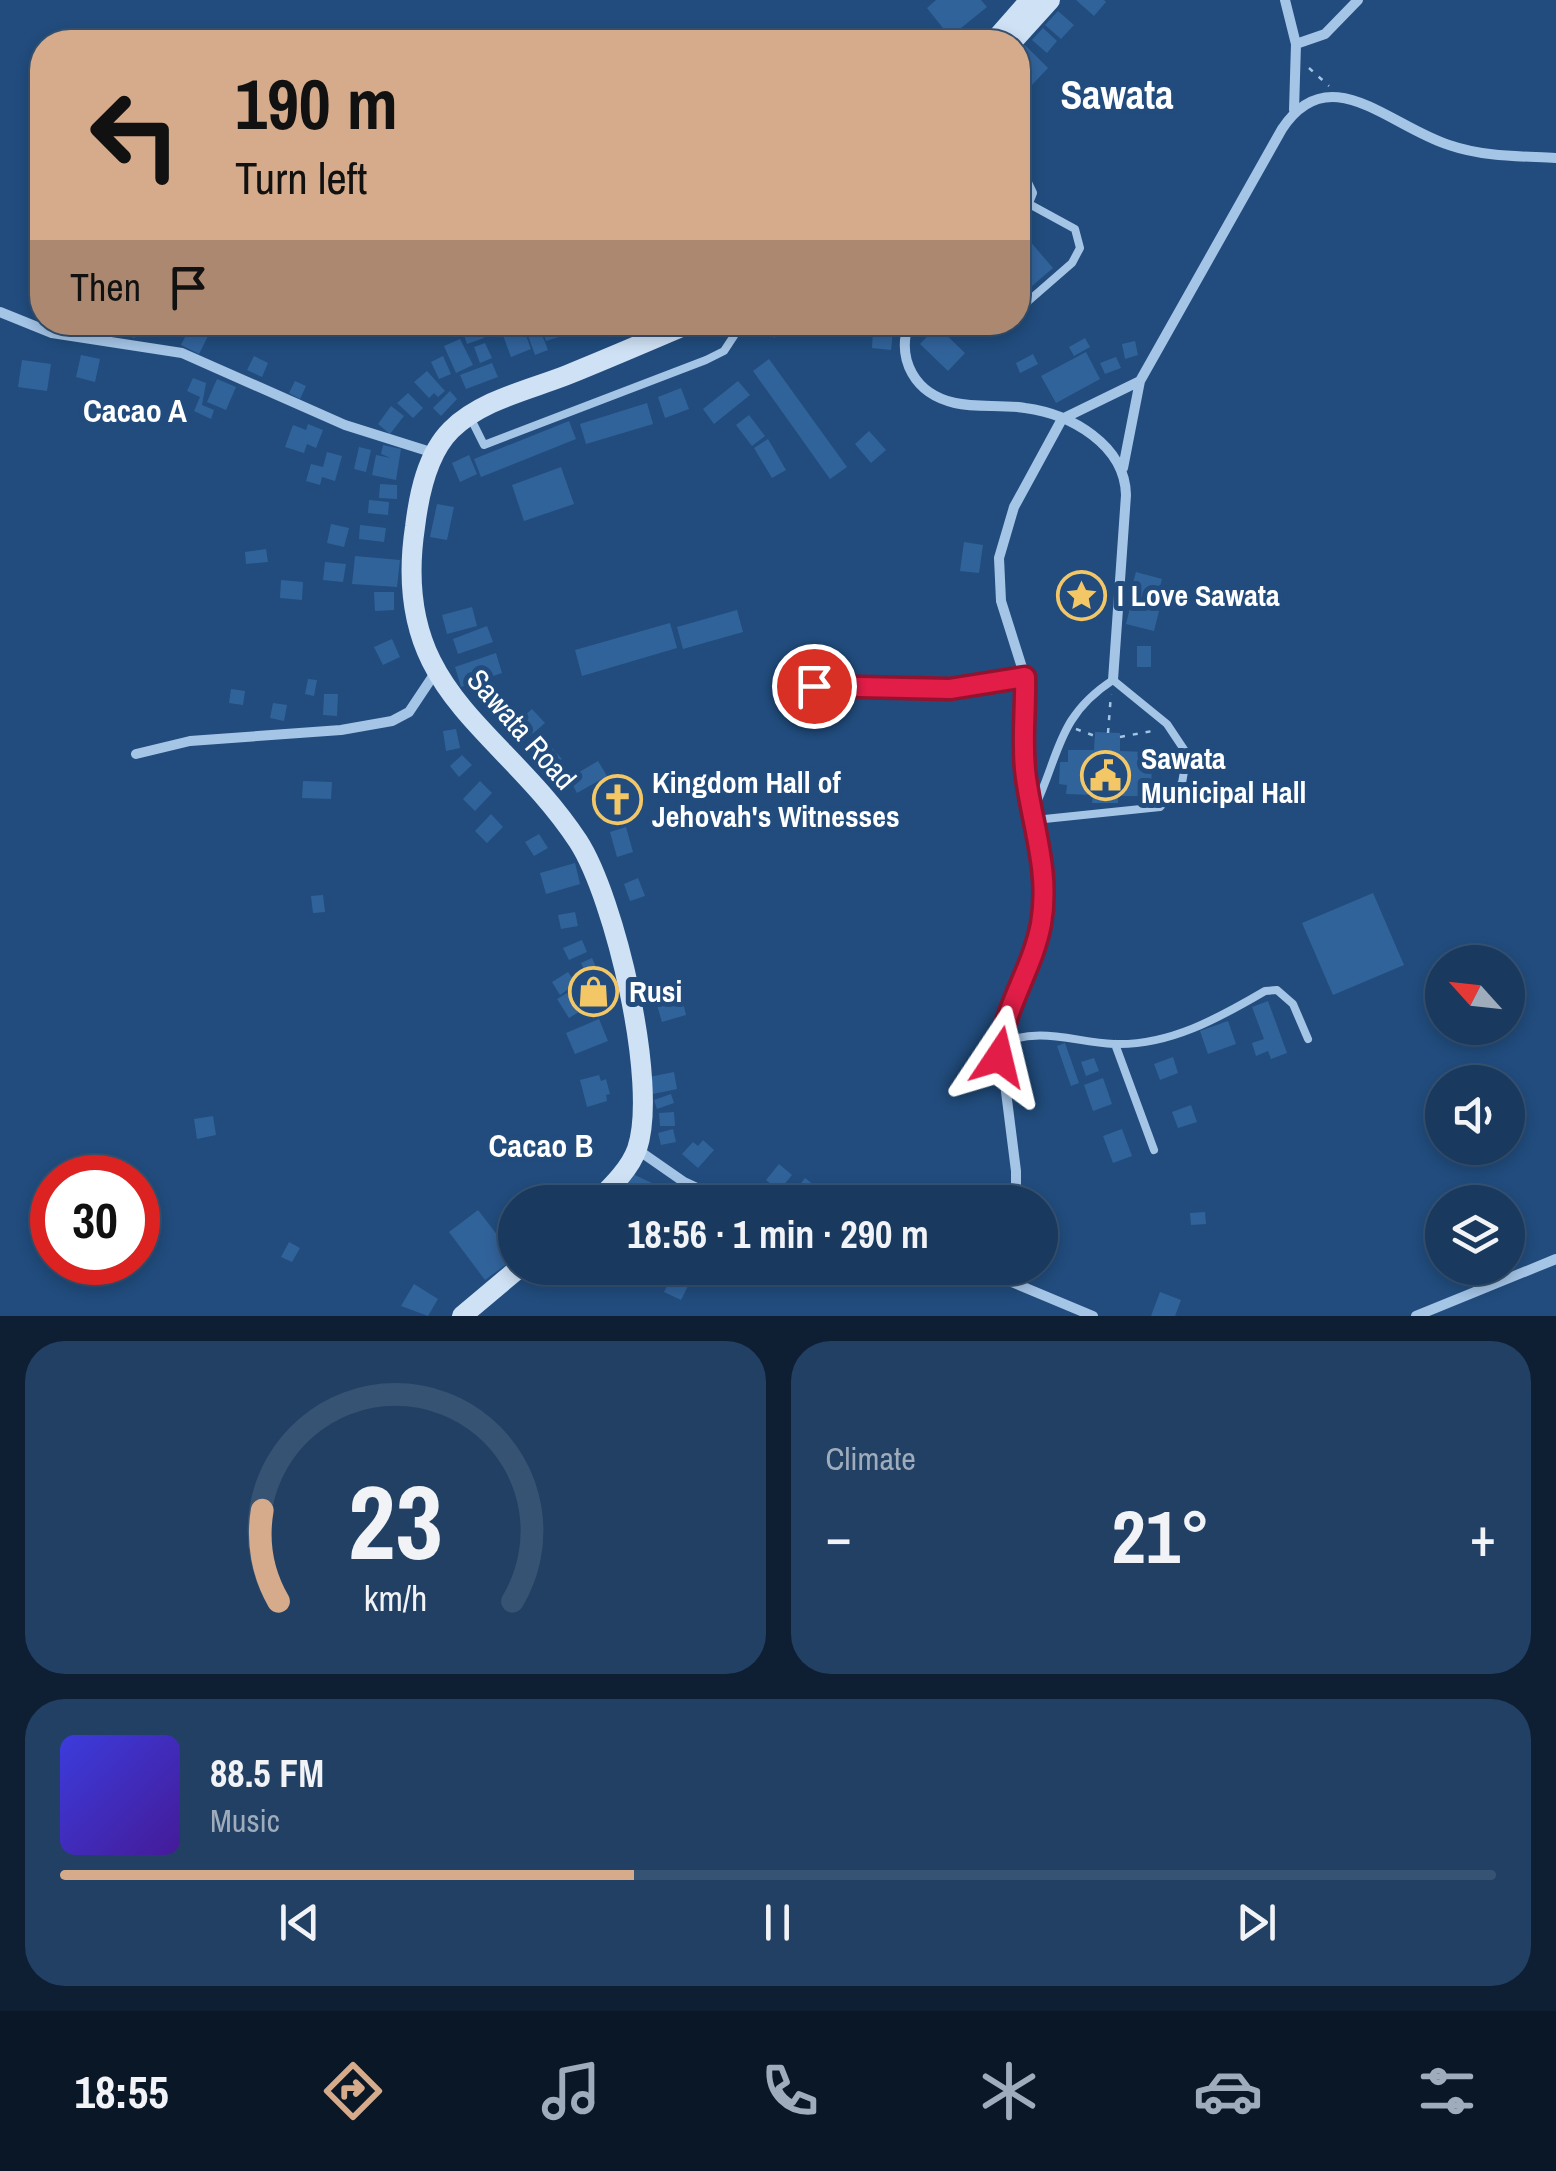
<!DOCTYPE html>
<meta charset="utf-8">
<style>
body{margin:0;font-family:"Archivo Narrow",sans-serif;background:#224064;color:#f1f3f6;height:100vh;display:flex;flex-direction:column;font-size:38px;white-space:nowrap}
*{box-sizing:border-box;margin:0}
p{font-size:32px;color:#9facbc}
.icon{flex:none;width:55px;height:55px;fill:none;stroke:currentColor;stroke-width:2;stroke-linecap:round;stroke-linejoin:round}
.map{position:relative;height:1316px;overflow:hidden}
.sheet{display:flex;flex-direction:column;gap:25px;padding:25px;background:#0e1f34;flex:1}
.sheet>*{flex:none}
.banner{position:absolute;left:30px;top:30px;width:1000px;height:305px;border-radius:40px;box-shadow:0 5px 15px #0003,0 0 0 2px #375373;background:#d6ab8b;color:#111;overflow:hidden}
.needle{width:65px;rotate:297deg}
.buttons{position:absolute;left:1425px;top:945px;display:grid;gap:20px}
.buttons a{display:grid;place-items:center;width:100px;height:100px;border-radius:50%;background:#19395e;box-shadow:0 5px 15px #0003,0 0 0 2px #375373;font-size:50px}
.speed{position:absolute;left:30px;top:1155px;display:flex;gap:20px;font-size:50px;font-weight:700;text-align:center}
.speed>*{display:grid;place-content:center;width:130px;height:130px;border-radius:50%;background:#19395e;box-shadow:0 5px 15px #0003,0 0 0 2px #375373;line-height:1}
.speed .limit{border:15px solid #d22;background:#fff;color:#111}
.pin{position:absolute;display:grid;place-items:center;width:85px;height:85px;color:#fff;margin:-42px;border:5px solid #fff;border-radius:50%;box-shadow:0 2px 10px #0007}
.me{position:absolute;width:110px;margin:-55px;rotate:10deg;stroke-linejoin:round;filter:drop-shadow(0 0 8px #0008)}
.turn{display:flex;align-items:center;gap:35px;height:210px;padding:0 40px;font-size:45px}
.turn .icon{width:130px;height:130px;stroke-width:2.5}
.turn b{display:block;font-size:70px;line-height:85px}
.then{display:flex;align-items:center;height:95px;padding:0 40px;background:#0003;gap:20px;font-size:38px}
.big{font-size:75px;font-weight:700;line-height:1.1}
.sheet .tile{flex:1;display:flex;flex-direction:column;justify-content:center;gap:15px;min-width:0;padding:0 35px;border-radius:40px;background:#224064}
.sheet .dial{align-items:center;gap:0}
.dial svg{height:260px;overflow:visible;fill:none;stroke:#375373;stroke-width:7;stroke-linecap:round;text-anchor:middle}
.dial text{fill:#f1f3f6;stroke:none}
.song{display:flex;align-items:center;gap:30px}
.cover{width:120px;height:120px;border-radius:15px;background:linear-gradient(135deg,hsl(240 70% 55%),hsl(260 70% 35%))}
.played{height:10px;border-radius:5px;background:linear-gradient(90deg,#d6ab8b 40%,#375373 40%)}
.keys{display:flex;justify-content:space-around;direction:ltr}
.heat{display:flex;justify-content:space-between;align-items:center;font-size:55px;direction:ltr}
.sheet .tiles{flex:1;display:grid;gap:25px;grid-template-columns:1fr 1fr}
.tile:last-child{grid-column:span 2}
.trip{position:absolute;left:498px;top:1185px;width:560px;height:100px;border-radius:50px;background:#19395e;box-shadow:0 5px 15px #0003,0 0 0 2px #375373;font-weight:700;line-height:100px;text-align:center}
.tabs{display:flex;height:160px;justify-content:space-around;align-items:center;background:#0a1726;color:#9facbc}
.tabs .icon{width:70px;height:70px}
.tabs .current{color:#d6ab8b}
.tabs b{font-size:45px;color:#f1f3f6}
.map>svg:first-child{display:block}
.building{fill:#31639b}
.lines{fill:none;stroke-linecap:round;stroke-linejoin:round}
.path{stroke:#a5c5e7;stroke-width:2.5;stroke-dasharray:5 8;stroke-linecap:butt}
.service{stroke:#a5c5e7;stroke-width:8}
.minor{stroke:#a5c5e7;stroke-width:10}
.secondary{stroke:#cfe1f5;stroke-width:20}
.route-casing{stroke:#92132f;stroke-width:25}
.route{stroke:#e11d48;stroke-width:18}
.labels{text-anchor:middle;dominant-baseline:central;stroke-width:10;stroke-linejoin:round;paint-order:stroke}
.poi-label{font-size:30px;font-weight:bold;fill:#fff;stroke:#214c7d;text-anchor:start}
.street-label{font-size:30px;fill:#fff;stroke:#214c7d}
.neighbourhood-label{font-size:32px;font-weight:bold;fill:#fff;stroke:#214c7d}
.district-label{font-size:40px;font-weight:bold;fill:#fff;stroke:#214c7d}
</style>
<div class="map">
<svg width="1556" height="1316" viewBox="0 0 1556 1316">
<rect width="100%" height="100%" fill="#214c7d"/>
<path class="building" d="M936 0H981L987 7 950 37 927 8Z
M1076 0H1104L1106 2 1094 16Z
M1058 11 1074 25 1061 39 1045 25Z
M1043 28 1057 41 1047 53 1032 40Z
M1025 45 1048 68 1031 86 1018 72V53Z
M1018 90 1028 99 1018 111Z
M1028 239 1053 268 1018 298V248Z
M121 322 139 323 135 338 118 334Z
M521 322 531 349 511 357 501 330Z
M523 322H537L548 350 535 355Z
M539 322H561L565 335 546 341Z
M764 322H785L789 329 774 338Z
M479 326 484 338 467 344 463 332Z
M937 326 965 353 948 371 920 344Z
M190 327 208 336 199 354 181 345Z
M873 329 893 331 891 350 872 348Z
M1085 338 1090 347 1074 356 1069 347Z
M460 339 473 365 456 373 444 346Z
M1135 341 1138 355 1125 359 1122 344Z
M485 343 492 358 480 363 474 347Z
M1086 352 1100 379 1056 403 1041 376Z
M1033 354 1038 364 1020 373 1016 363Z
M81 355 100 359 95 382 76 377Z
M254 356 268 363 262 377 247 370Z
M443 356 451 374 439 379 431 362Z
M1116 357 1121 368 1105 374 1100 363Z
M769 359 847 467 830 479 753 371Z
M22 360 51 364 47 391 18 387Z
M492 363 498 377 466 389 460 375Z
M427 371 445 391 438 397 434 393 429 398 414 382Z
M193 378 206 383 202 405 214 410 211 419 194 411 200 397 187 391Z
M217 379 236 387 226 410 207 402Z
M295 381 306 386 300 399 289 393Z
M738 381 750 395 714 424 703 409Z
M681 388 689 409 665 418 658 397Z
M450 391 457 399 441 416 433 408Z
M408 393 423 408 413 418 397 403Z
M647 403 653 424 586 444 580 424Z
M391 406 404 416 390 434 378 424Z
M749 415 765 436 752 446 736 425Z
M569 421 576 439 481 477 474 459Z
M308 424 323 430 316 448 307 444 304 453 285 447 293 425 306 430Z
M869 431 886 450 871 463 855 444Z
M768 439 786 470 772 478 754 448Z
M383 445 401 449 396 480 372 475 376 455 391 458 381 454Z
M359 447 371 450 366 472 354 469Z
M327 452 342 456 335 481 322 477 320 485 306 481 311 464 323 467Z
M469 455 477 474 460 482 452 463Z
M561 467 574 504 524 521 512 485Z
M380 484 397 485V499L379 498Z
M369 500 389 502 388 515 368 513Z
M437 504 454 507 447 540 430 537Z
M331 524 349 528 344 547 327 543Z
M360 525 386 528 384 542 359 539Z
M964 542 983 545 979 573 960 571Z
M266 549 268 562 246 564 245 552Z
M355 556 400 560 397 587 352 584Z
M325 562 346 564 343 582 323 580Z
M1136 572 1162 579 1156 601 1147 598 1145 606 1128 601Z
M281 580 303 582 302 600 280 598Z
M374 592H394V610L375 611Z
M1131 604 1159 611 1154 631 1126 624Z
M472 607 477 626 447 634 442 615Z
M737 610 743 632 683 649 677 627Z
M670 623 677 648 582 676 575 650Z
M487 626 493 642 458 654 453 639Z
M392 639 400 657 383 665 374 647Z
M1137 646H1151V667H1137Z
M496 653 502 673 461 687 455 667Z
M308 679 317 680 314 696 305 694Z
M231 689 245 691 243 705 229 703Z
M324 694H338L337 716 323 715Z
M273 703 287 705 284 721 270 718Z
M532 709 545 723 522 743 510 729Z
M456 729 460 748 446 751 443 731Z
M1095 732 1120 733V751L1146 752 1145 764 1152 765 1151 787H1144V796H1118V803H1092L1093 795 1066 794 1067 785 1059 784 1060 762H1068V750H1094Z
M552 748 562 759 545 775 535 764Z
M462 755 472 765 459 777 450 766Z
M598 761 607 776 577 793 569 778Z
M303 781 332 782 331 799 302 798Z
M480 781 492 793 475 811 463 799Z
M628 781 637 799 606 816 596 799Z
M491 814 503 827 487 843 475 831Z
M626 827 633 852 617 857 610 832Z
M539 834 548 848 534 856 525 842Z
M575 863 580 884 546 894 540 873Z
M638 878 645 896 630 901 624 884Z
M1373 893 1404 965 1333 995 1302 923Z
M323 895 325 912 313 913 311 896Z
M575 912 578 926 561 929 558 915Z
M582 940 587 952 569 960 563 948Z
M592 958 597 969 586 974 581 963Z
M568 972 576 984 560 995 552 982Z
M593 977 605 996 569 1018 557 999Z
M682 998 686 1015 662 1022 657 1005Z
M1268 1001 1287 1053 1271 1059 1268 1051 1256 1056 1252 1043 1264 1039 1252 1007Z
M599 1019 608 1041 575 1054 566 1033Z
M1228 1021 1236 1044 1208 1054 1200 1031Z
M1065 1043 1079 1083 1071 1086 1057 1046Z
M1173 1057 1178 1073 1160 1080 1154 1064Z
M1094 1058 1099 1071 1086 1076 1081 1062Z
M674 1072 677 1089 653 1094 649 1077Z
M599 1075 601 1081 606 1079 610 1094 606 1095 607 1101 587 1107 580 1080Z
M1103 1078 1112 1104 1093 1111 1084 1085Z
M671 1094 674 1103 657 1109 654 1100Z
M1191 1105 1197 1122 1178 1128 1172 1112Z
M674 1112 675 1126H660L659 1113Z
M213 1116 216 1135 197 1139 194 1119Z
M673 1129 676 1142 661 1145 658 1133Z
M1122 1129 1132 1156 1113 1163 1103 1136Z
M703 1140 714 1150 698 1168 682 1154 693 1142 698 1146Z
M779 1164 792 1175 779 1191 766 1180Z
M633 1174 654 1184 645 1202 620 1199Z
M805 1178 823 1192 814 1202 790 1198Z
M478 1210 515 1258 485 1280 449 1232Z
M1205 1212 1206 1224 1191 1225 1190 1213Z
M289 1242 300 1248 292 1262 281 1257Z
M675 1270 692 1278 681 1300 664 1292Z
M414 1284 438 1299 428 1316 401 1306Z
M1160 1292 1181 1300 1175 1316H1151Z"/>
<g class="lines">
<path class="path" d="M1309 68 1329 86
M1076 729 1095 736
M1108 733 1111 694
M1120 737 1158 730"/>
<path class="service" d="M1018 310 1072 263 1080 248 1075 229 1031 205
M1001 322H1002
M471 419 484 445 706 360 724 351 743 322
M1033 811C1060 756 1056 717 1113 680L1167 724 1187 754 1182 783 1160 807 1035 820
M1000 1044C1040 1026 1073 1042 1114 1044 1169 1046 1219 1018 1265 991L1277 990 1293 1004 1308 1039
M1115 1044 1154 1150"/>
<path class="minor" d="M1285 0 1296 44 1294 110
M1296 44 1325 34 1358 0
M1018 164 1032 193 1018 228
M0 312 52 333 182 353 345 425 434 453
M909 322C896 360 915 394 955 403 977 408 1002 404 1025 408 1071 414 1125 445 1126 495L1113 680
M1123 468 1140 381 1282 129C1329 57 1389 126 1449 145 1484 157 1519 156 1556 158
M786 687 949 689 1025 677
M136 754 190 741 341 730 392 721 409 712 435 673
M638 1150 684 1182 727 1202
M1016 1202V1171L1000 1044 1008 1006 1041 924 1043 866 1025 774V677L1001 601 999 558 1014 507 1062 419 1140 381
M978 1268 1093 1316
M1416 1316 1556 1259"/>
<path class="secondary" d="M993 42 1030 0
M1012 42 1050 0
M596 1202C611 1187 630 1169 637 1149 659 1085 615 898 578 841 501 725 390 693 415 527 419 494 427 454 451 430 481 400 529 390 567 375 609 358 651 340 693 322
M462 1316 519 1268"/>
</g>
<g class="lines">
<defs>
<path id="route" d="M814 686 950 689 1025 677C1026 710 1021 745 1026 778 1033 828 1050 872 1041 924 1032 971 1003 1008 999 1057"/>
</defs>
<use href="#route" class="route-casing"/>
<use href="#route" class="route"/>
</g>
<defs>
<symbol id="sight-ring" viewBox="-11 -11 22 22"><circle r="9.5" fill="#214c7d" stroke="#f3c666" stroke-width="1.5"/><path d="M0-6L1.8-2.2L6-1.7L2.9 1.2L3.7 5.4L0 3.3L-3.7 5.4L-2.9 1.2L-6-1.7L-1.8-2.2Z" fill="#f3c666"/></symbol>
<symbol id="civic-ring" viewBox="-11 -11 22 22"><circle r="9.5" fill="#214c7d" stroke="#f3c666" stroke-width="1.5"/><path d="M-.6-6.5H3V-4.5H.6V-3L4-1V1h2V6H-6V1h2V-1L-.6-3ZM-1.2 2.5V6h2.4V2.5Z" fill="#f3c666"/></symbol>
<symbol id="church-ring" viewBox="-11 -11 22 22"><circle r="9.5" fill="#214c7d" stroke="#f3c666" stroke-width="1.5"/><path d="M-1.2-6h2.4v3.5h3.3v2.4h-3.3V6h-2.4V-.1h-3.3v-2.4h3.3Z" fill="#f3c666"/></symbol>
<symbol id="shop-ring" viewBox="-11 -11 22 22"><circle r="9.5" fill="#214c7d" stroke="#f3c666" stroke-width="1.5"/><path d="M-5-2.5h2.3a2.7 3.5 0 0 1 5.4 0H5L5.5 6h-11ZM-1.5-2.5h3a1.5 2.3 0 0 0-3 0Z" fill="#f3c666"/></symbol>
</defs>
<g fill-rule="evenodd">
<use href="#sight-ring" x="1054" y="568" width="55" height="55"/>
<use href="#civic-ring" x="1078" y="748" width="55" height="55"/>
<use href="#church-ring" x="590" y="772" width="55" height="55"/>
<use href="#shop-ring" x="566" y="964" width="55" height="55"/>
</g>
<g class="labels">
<g class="poi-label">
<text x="1117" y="595">I Love Sawata</text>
<text x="1141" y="758">Sawata<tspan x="1141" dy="34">Municipal Hall</tspan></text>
<text x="652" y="782">Kingdom Hall of<tspan x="652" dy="34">Jehovah's Witnesses</tspan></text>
<text x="629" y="991">Rusi</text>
</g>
<g class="street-label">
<text transform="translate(522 729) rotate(49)">Sawata Road</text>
</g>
<g class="neighbourhood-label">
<text x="135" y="410">Cacao A</text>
<text x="541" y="1145">Cacao B</text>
</g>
<g class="district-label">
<text x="1117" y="94">Sawata</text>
</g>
</g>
</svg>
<div class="buttons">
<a><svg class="needle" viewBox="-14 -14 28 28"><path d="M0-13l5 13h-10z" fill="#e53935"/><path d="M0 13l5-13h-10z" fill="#9facbc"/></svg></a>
<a><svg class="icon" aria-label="sound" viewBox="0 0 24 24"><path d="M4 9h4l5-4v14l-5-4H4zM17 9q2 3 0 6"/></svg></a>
<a><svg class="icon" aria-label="layers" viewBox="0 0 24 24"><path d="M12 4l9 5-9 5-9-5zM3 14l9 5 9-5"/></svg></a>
</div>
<div class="speed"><div class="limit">30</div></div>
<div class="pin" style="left:814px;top:686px;background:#d93025"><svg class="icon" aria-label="arrive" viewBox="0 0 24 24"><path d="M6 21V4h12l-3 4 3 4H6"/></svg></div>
<svg class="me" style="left:999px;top:1057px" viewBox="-20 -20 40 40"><path d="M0-17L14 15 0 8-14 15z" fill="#e11d48" stroke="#fff" stroke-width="4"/></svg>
<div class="trip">18:56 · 1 min · 290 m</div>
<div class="banner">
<div class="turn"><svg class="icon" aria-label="left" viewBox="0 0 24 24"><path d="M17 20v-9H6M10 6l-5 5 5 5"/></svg><div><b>190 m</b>Turn left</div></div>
<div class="then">Then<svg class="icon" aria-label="arrive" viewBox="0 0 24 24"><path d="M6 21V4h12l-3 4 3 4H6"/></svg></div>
</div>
</div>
<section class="sheet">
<div class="tiles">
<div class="tile dial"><svg viewBox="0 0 100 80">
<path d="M14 69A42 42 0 1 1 86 69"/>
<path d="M14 69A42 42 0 0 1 9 41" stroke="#d6ab8b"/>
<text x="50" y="56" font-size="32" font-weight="700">23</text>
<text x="50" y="72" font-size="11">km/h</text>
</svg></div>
<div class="tile"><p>Climate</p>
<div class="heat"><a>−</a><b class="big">21°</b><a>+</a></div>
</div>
<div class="tile">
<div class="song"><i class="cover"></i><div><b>88.5 FM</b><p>Music</p></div></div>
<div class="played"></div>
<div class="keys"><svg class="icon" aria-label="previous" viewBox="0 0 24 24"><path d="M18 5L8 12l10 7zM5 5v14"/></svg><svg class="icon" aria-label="pause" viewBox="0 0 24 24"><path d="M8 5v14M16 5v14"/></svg><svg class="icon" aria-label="next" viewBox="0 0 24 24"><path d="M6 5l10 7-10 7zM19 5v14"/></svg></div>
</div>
</div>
</section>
<nav class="tabs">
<b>18:55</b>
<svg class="icon current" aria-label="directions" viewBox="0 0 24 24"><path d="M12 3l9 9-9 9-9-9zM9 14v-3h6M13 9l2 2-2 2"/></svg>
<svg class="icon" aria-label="music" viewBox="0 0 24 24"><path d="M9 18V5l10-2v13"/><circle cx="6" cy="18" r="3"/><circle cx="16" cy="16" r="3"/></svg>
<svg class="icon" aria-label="phone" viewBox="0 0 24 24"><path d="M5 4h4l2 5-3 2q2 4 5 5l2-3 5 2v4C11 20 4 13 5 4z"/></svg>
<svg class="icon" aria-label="climate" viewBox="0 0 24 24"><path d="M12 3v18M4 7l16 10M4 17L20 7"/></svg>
<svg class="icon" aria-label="car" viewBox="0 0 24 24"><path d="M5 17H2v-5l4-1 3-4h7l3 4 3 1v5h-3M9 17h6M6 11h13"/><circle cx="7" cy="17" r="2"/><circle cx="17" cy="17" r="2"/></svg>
<svg class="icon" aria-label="filters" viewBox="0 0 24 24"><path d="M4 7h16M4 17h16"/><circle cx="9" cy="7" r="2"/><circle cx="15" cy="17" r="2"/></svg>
</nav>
